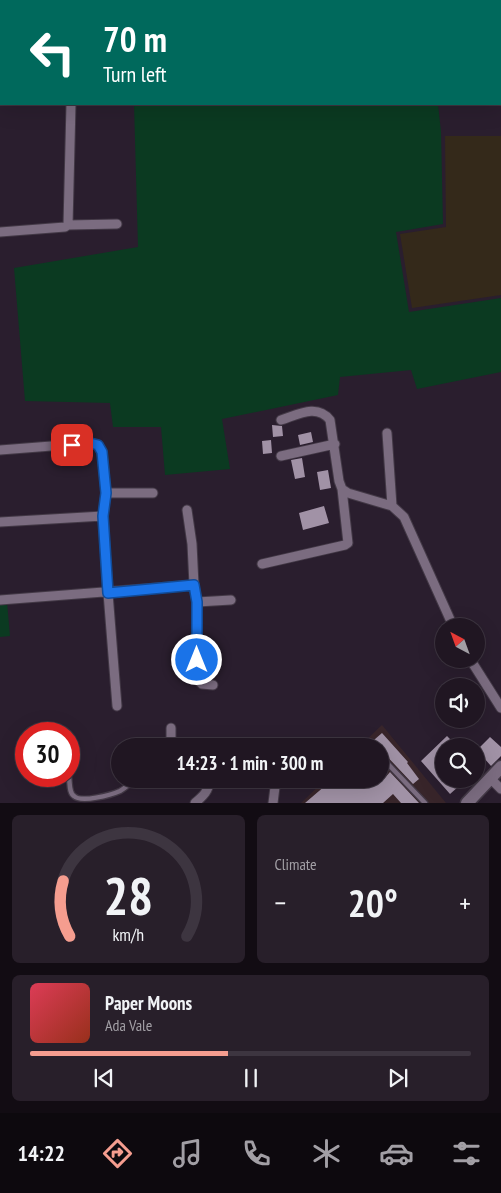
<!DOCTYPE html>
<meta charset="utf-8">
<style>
body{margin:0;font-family:"PT Sans Narrow",sans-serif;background:#281f2a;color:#f1f3f6;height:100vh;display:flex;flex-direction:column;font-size:19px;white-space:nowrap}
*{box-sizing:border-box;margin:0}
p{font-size:16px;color:#a29fa5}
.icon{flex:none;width:28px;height:28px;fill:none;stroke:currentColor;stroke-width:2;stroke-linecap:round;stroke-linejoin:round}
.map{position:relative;height:803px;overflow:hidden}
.panel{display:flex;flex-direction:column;gap:12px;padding:12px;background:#120c13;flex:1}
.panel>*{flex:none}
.top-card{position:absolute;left:0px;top:0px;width:501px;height:105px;box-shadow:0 5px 20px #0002,0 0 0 1px #3d3540;background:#00695c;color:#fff;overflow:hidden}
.needle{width:32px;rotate:319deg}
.controls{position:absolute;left:435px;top:618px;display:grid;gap:10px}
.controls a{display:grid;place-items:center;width:50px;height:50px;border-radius:50%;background:#201622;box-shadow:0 5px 20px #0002,0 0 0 1px #3d3540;font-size:25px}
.speed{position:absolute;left:15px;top:722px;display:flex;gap:10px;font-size:25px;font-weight:700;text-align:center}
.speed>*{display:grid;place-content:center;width:65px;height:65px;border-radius:50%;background:#201622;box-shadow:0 5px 20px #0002,0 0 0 1px #3d3540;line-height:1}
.speed .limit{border:8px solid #d22;background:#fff;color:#111}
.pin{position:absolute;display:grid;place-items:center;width:42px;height:42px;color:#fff;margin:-21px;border-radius:10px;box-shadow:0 2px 8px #0006}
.me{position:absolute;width:55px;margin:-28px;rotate:0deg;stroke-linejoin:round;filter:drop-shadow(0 0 4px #0008)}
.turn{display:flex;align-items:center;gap:18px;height:105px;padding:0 20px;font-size:22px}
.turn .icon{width:65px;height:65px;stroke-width:2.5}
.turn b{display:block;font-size:35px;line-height:42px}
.big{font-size:38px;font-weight:600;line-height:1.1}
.panel .widget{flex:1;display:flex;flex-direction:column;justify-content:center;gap:8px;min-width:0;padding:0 18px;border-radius:8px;background:#281f2a}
.panel .dial{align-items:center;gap:0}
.dial svg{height:130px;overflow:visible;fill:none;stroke:#3d3540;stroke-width:7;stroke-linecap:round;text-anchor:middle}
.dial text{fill:#f1f3f6;stroke:none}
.song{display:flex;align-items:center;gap:15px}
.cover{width:60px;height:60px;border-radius:8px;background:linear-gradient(135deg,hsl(350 70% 55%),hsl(10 70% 35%))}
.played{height:5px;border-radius:2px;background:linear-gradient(90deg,#f59d8f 45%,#3d3540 45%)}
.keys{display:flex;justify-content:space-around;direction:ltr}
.heat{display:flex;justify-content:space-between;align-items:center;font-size:28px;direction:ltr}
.panel .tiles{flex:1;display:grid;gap:12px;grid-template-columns:1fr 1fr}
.widget:last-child{grid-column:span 2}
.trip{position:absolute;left:111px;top:738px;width:278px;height:50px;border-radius:25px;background:#201622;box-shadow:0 5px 20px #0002,0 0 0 1px #3d3540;font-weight:600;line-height:50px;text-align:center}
.menu{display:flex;height:80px;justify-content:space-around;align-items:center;background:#0d090e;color:#a29fa5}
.menu .icon{width:35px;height:35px}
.menu .active{color:#f59d8f}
.menu b{font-size:22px;color:#f1f3f6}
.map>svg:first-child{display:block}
.industrial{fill:#34291a}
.education{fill:#38252a}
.green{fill:#0b3a21}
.building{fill:#a192a6}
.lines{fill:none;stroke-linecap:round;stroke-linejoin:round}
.service-casing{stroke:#433946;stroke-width:7}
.minor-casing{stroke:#433946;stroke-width:11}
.tertiary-casing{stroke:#433946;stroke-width:14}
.secondary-casing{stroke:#433946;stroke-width:15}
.service{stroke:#7b6c80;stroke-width:4.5}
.minor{stroke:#7b6c80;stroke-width:9}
.tertiary{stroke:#7b6c80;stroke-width:11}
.secondary{stroke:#7b6c80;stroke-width:12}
.route-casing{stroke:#114b97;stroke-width:12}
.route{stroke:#1a73e8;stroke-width:9}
</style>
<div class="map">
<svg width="501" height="803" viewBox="0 0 501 803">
<rect width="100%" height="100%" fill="#2a1e2e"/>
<path class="industrial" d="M445 136H501V295L412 308 400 234 446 227Z"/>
<path class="education" d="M382 725 446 803H301L326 779H380V746H360Z"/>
<path class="green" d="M8 0H427V1H8Z
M134 104H438L441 132 443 224 396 232 409 312 501 298V372L417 389 411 370 340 377 338 395 222 419 230 469 165 475 161 427H113L110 403 25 401 14 268 138 247Z
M7 602 10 636 0 637V603Z"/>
<path class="building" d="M272 425 282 426 283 436 273 437Z
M311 432 313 442 300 445 298 435Z
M271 440 272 453 263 454 262 441Z
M302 458 305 477 295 479 291 460Z
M328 470 331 488 320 490 317 472Z
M324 506 329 523 303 530 299 513Z
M382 733 408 762 407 763 419 779 413 784 380 749V746H367Z
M447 736 457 746H444V779H467L450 794 421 761Z
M490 737 501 747V756L491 766 477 750Z
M390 772 419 803H401L393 794 383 803H305L333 779H384Z"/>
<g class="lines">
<defs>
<path id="service" d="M500 100H501
M388 764 425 803
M69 778C70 783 69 793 74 796 81 803 111 795 120 791 126 788 130 783 135 779"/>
<path id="minor" d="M68 225 117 224
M0 232 65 227 68 225 71 104
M281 420C297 415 317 403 330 420L339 481 342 489 348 493 392 506 404 517 453 626
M387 433 392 506
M0 450 90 443 98 445 102 452 106 493 103 516 108 593 117 706
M281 456 335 444
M106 493H153
M187 510 192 544 194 585
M0 522 103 516
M262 564 345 545 348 543 342 489
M0 600 194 585 197 602V679L202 684 213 685
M197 602 231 600
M470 659 501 708
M171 728V741L176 746
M490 778 501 789
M195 803C203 796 209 791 209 781L207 779
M273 803 276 779"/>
<path id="tertiary" d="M1 0V1
M0 84H1"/>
<path id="secondary" d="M467 803 501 767"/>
</defs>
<use href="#service" class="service-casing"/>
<use href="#minor" class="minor-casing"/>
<use href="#tertiary" class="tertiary-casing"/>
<use href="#secondary" class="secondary-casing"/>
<use href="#service" class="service"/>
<use href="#minor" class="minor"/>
<use href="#tertiary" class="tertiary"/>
<use href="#secondary" class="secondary"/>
</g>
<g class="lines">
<defs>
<path id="route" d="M72 445 90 443 98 445 102 452 106 493 103 516 108 593 194 585 197 602V660"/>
</defs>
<use href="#route" class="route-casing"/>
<use href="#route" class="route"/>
</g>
</svg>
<div class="controls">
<a><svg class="needle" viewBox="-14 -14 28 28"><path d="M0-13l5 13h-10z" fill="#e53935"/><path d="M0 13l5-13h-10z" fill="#a29fa5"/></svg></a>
<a><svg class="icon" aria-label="sound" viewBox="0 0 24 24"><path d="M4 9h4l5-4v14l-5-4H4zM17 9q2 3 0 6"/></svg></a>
<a><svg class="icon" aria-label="search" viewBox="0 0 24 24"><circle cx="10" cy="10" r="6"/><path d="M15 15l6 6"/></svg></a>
</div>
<div class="speed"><div class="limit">30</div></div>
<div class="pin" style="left:72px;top:445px;background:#d93025"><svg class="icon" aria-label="arrive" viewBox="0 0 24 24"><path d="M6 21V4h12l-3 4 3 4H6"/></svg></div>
<svg class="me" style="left:197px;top:660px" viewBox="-20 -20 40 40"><circle r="17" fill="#1a73e8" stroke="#fff" stroke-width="3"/><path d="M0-11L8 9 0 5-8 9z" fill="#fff"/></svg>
<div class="trip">14:23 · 1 min · 300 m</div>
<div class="top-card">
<div class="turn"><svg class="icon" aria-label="left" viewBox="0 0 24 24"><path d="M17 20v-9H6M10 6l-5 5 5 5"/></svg><div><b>70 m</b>Turn left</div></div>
</div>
</div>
<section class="panel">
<div class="tiles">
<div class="widget dial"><svg viewBox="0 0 100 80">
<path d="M14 69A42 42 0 1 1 86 69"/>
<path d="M14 69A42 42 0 0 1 10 35" stroke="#f59d8f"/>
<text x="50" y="56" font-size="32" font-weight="700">28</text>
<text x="50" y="72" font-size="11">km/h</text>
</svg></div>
<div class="widget"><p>Climate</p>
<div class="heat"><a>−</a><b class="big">20°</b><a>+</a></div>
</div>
<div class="widget">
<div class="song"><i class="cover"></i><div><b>Paper Moons</b><p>Ada Vale</p></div></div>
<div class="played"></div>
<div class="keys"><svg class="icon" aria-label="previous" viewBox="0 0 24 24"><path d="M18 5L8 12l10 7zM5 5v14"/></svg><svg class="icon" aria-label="pause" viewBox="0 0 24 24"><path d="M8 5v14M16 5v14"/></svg><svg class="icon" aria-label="next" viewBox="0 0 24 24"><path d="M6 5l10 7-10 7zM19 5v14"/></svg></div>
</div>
</div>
</section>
<nav class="menu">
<b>14:22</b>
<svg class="icon active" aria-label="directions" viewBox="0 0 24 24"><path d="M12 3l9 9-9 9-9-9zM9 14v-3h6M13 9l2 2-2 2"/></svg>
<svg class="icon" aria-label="music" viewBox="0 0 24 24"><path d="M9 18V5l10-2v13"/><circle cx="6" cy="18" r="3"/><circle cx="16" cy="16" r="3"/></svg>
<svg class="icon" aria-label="phone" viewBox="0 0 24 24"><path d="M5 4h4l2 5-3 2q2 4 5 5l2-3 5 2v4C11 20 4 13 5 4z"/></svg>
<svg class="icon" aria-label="climate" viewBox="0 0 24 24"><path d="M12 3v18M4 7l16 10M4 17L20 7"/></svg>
<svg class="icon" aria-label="car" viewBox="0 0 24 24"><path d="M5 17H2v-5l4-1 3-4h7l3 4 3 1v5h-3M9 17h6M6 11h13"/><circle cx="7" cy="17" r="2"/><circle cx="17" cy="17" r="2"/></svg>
<svg class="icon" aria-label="filters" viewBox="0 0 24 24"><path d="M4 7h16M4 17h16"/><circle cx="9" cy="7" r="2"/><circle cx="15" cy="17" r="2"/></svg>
</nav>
